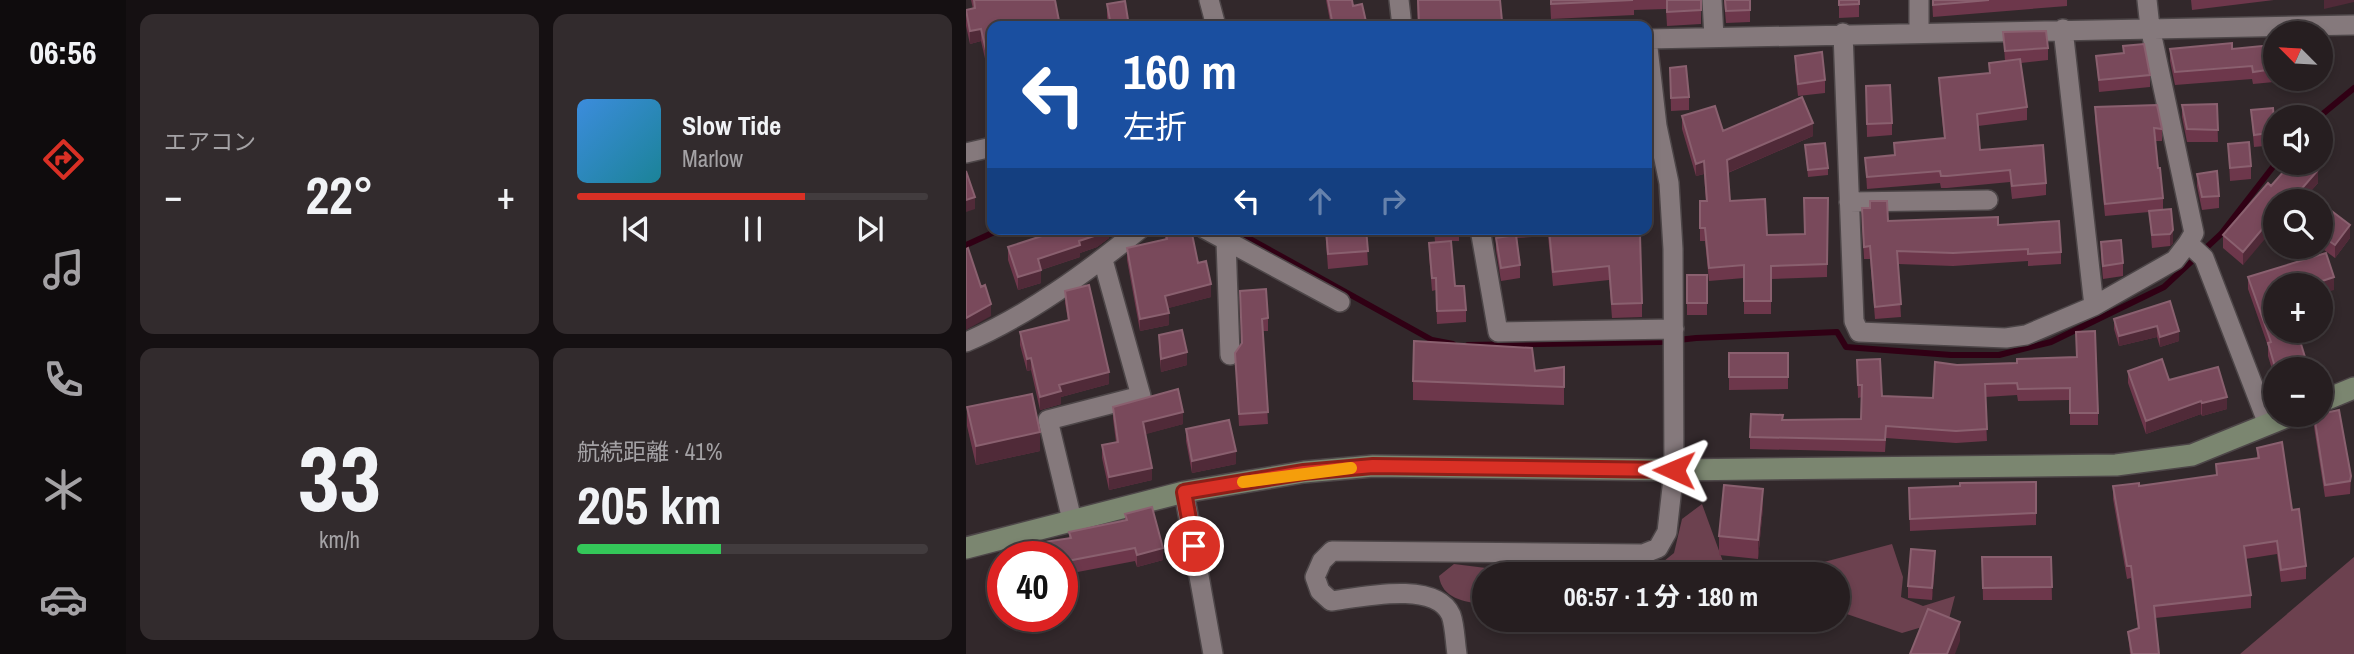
<!DOCTYPE html>
<html lang="ja">
<meta charset="utf-8">
<style>
body{margin:0;font-family:"Archivo Narrow","Noto Sans JP",sans-serif;background:#322b2d;color:#f1f3f6;height:100vh;display:flex;flex-direction:column;font-size:26px;white-space:nowrap}
*{box-sizing:border-box;margin:0}
p{font-size:23px;color:#a4a2a5}
.icon{flex:none;width:38px;height:38px;fill:none;stroke:currentColor;stroke-width:2;stroke-linecap:round;stroke-linejoin:round}
.map{position:relative;flex:1;overflow:hidden}
.drawer{display:flex;flex-direction:column;gap:14px;padding:14px;background:#151012;width:840px}
.drawer>*{flex:none}
.banner{position:absolute;left:21px;top:21px;width:665px;height:214px;border-radius:14px;box-shadow:0 4px 10px #0003,0 0 0 2px #423c3e;background:#1a4fa0;color:#fff;overflow:hidden}
.needle{width:46px;rotate:294deg}
.tools{position:absolute;left:1297px;top:21px;display:grid;gap:14px}
.tools a{display:grid;place-items:center;width:70px;height:70px;border-radius:50%;background:#261e20;box-shadow:0 4px 10px #0003,0 0 0 2px #423c3e;font-size:35px}
.speed{position:absolute;left:21px;top:541px;display:flex;gap:14px;font-size:35px;font-weight:700;text-align:center}
.speed>*{display:grid;place-content:center;width:91px;height:91px;border-radius:50%;background:#261e20;box-shadow:0 4px 10px #0003,0 0 0 2px #423c3e;line-height:1}
.speed .limit{border:10px solid #d22;background:#fff;color:#111}
.pin{position:absolute;display:grid;place-items:center;width:60px;height:60px;color:#fff;margin:-30px;border:4px solid #fff;border-radius:50%;box-shadow:0 2px 7px #0007}
.me{position:absolute;width:77px;margin:-38px;rotate:271deg;stroke-linejoin:round;filter:drop-shadow(0 0 5px #0008)}
.turn{display:flex;align-items:center;gap:24px;height:147px;padding:0 21px;font-size:32px}
.turn .icon{width:91px;height:91px;stroke-width:2.5}
.turn b{display:block;font-size:49px;line-height:60px}
.lanes{display:flex;align-items:center;height:66px;padding:0 21px;background:#0003;justify-content:center;gap:35px;direction:ltr}
.lanes .off{opacity:.35}
.big{font-size:52px;font-weight:700;line-height:1.1}
.drawer .card{flex:1;display:flex;flex-direction:column;justify-content:center;gap:10px;min-width:0;padding:0 24px;border-radius:14px;background:#322b2d}
.drawer .dial{align-items:center;gap:0}
.dial b{font-size:91px;line-height:1}
.song{display:flex;align-items:center;gap:21px}
.cover{width:84px;height:84px;border-radius:10px;background:linear-gradient(135deg,hsl(210 70% 55%),hsl(190 70% 35%))}
.played{height:7px;border-radius:4px;background:linear-gradient(90deg,#d93025 65%,#423c3e 65%)}
.keys{display:flex;justify-content:space-around;direction:ltr}
.heat{display:flex;justify-content:space-between;align-items:center;font-size:38px;direction:ltr}
.charge{height:10px;border-radius:5px;background:linear-gradient(90deg,#34c759 41%,#423c3e 0)}
.drawer .tiles{flex:1;display:grid;gap:14px;grid-template-columns:repeat(2,1fr)}
.trip{position:absolute;left:506px;top:562px;width:378px;height:70px;border-radius:35px;background:#261e20;box-shadow:0 4px 10px #0003,0 0 0 2px #423c3e;font-weight:700;line-height:70px;text-align:center}
main{display:flex;flex:1;min-height:0}
.tab-bar{display:flex;flex-direction:column;width:126px;justify-content:space-around;align-items:center;background:#0f0c0d;color:#a4a2a5}
.tab-bar .icon{width:49px;height:49px}
.tab-bar .selected{color:#d93025}
.tab-bar b{font-size:32px;color:#f1f3f6}
.map>svg:first-child{display:block}
.green{fill:#6c414f}
.lines{fill:none;stroke-linecap:round;stroke-linejoin:round}
.stream{stroke:#300014;stroke-width:6}
.street-casing{stroke:#4d4648;stroke-width:22}
.secondary-casing{stroke:#4d4648;stroke-width:24}
.street{stroke:#85797c;stroke-width:19}
.secondary{stroke:#7b8670;stroke-width:21}
.wall{fill:#6d374b}
.shaded-wall{fill:#502a38}
.building{fill:#79495b;stroke:#8a606f;stroke-width:2}
.route-casing{stroke:#8d1f18;stroke-width:18}
.route{stroke:#d93025;stroke-width:12}
.slow{stroke:#f59e0b;stroke-width:12}
</style>
<main>
<nav class="tab-bar">
<b>06:56</b>
<svg class="icon selected" aria-label="directions" viewBox="0 0 24 24"><path d="M12 3l9 9-9 9-9-9zM9 14v-3h6M13 9l2 2-2 2"/></svg>
<svg class="icon" aria-label="music" viewBox="0 0 24 24"><path d="M9 18V5l10-2v13"/><circle cx="6" cy="18" r="3"/><circle cx="16" cy="16" r="3"/></svg>
<svg class="icon" aria-label="phone" viewBox="0 0 24 24"><path d="M5 4h4l2 5-3 2q2 4 5 5l2-3 5 2v4C11 20 4 13 5 4z"/></svg>
<svg class="icon" aria-label="climate" viewBox="0 0 24 24"><path d="M12 3v18M4 7l16 10M4 17L20 7"/></svg>
<svg class="icon" aria-label="car" viewBox="0 0 24 24"><path d="M5 17H2v-5l4-1 3-4h7l3 4 3 1v5h-3M9 17h6M6 11h13"/><circle cx="7" cy="17" r="2"/><circle cx="17" cy="17" r="2"/></svg>
</nav>
<section class="drawer">
<div class="tiles">
<div class="card"><p>エアコン</p>
<div class="heat"><a>−</a><b class="big">22°</b><a>+</a></div>
</div>
<div class="card">
<div class="song"><i class="cover"></i><div><b>Slow Tide</b><p>Marlow</p></div></div>
<div class="played"></div>
<div class="keys"><svg class="icon" aria-label="previous" viewBox="0 0 24 24"><path d="M18 5L8 12l10 7zM5 5v14"/></svg><svg class="icon" aria-label="pause" viewBox="0 0 24 24"><path d="M8 5v14M16 5v14"/></svg><svg class="icon" aria-label="next" viewBox="0 0 24 24"><path d="M6 5l10 7-10 7zM19 5v14"/></svg></div>
</div>
<div class="card dial"><b>33</b><p>km/h</p></div>
<div class="card"><p>航続距離 · 41%</p><b class="big">205 km</b><div class="charge"></div></div>
</div>
</section>
<div class="map">
<svg width="1388" height="654" viewBox="0 0 1388 654">
<rect width="100%" height="100%" fill="#32282b"/>
<path class="green" d="M736 504 759 567 824 571 926 544 937 577 935 597 957 606 989 596 983 619 936 633 872 611V574H682L708 553 716 519Z
M1388 557V654H1274Z
M488 564 567 574H518V605C498 601 476 599 473 576Z"/>
<g class="lines">
<path class="stream" d="M1353 117 1388 88
M266 229 466 340 487 344
M0 245 35 229
M502 345 694 342 730 338 871 332 880 347 985 355H1033L1085 342 1198 287 1255 234 1310 163"/>
<defs>
<path id="street" d="M243 0 250 26
M433 0 436 26
M746 0 748 37
M953 0V31
M1181 0 1184 27 1228 233 1222 243 1238 258 1302 424
M1097 29 1128 306
M877 33 888 321 893 332 1040 338 1060 335 1128 306 1209 260 1222 243
M681 39 1388 25
M0 153 26 147
M883 202 1022 200
M239 229 374 302
M514 229 532 332 708 329
M260 241 264 355
M0 342C63 315 121 272 174 229
M218 492 247 654
M106 520 82 420 175 396 137 260
M491 654C489 642 489 626 485 615 470 580 395 597 365 601L354 591 349 577 356 561 366 551 677 554 692 548 701 532 708 470 707 249 703 183 691 126 681 39"/>
<path id="secondary" d="M1354 402 1388 388
M0 548 218 492 338 472 407 466 708 470 1150 465 1226 455 1325 415"/>
</defs>
<use href="#street" class="street-casing"/>
<use href="#secondary" class="secondary-casing"/>
<use href="#street" class="street"/>
<use href="#secondary" class="secondary"/>
</g>
<path class="wall" d="M5 0H89L26 26V89L15 41 4 44 0 26V10L7 9Z
M360 0H386L387 6 401 26H365Z
M451 0H534L536 26H452Z
M584 0H735V24L701 26 700 9 668 10V15L585 19Z
M758 0H784V22L760 23Z
M873 0H893V17L873 18Z
M966 0H1101V6L967 17Z
M1225 0H1308L1226 10Z
M141 4 163 26H143L141 17Z
M1037 32 1082 48V60L1055 63 1061 107V120L1012 126 1014 150 1080 183V195L1046 199 1044 182 981 188H975L974 183 901 189 899 158 928 155V143L978 138 973 91V78L1023 73V63L1039 61Z
M1157 46 1184 75V87L1133 92 1130 56 1157 53Z
M1204 49H1266L1308 69V82L1287 84 1286 79 1209 85 1204 61Z
M829 56 859 80V93L832 96 829 69Z
M704 68 723 97V110L705 111Z
M900 86 926 123V135L901 137Z
M26 96V130H25L21 110V97Z
M1251 104 1252 142H1221L1216 117V105Z
M1129 107 1196 129V141H1189L1192 168 1197 198V210L1207 243 1204 246 1186 248 1183 212 1139 216 1129 120Z
M1285 110 1309 132V145L1288 147Z
M716 116 757 131 847 136 762 173 764 201 801 235 839 234 862 198 861 277 805 279V314H778V278L743 281 739 241H734V201H740L738 174 730 176 716 129Z
M1262 144 1285 166V179L1264 181Z
M839 145 862 168V175L842 177Z
M1231 174 1253 196V208L1236 210 1231 186Z
M1352 183 1336 201H1309L1277 265 1257 248V235L1305 186Z
M904 201 922 221 1032 225 1095 252V264L1062 266V261L987 266 932 264 935 317 909 319 904 259H898L896 221 904 208Z
M1354 213 1384 238 1369 258 1354 247Z
M81 229H143V238L131 247 114 253V257L75 270V283L52 290 42 260V247L81 234Z
M199 229 232 263 245 297 202 308 203 325 174 331 161 260V248L199 240Z
M359 229H406L400 230 402 265 362 269Z
M468 229H493V241H485L489 286 500 310V322L471 324 470 290 466 291 463 255V243L469 242Z
M537 229H617L618 233 636 234 676 303V317L646 318 643 280 587 286 582 236 551 238 554 265V278L535 281 530 250V238L538 237Z
M1135 242 1157 263V276L1137 279 1135 255Z
M721 275H741V315H721Z
M1282 277 1368 290 1309 285 1339 369H1309V379L1302 356V346L1282 289Z
M99 291 143 384 95 397V404L74 410 65 370 61 371 54 345V332L102 320 99 303Z
M274 291 302 318V331H297L302 424 273 426 269 353 276 343Z
M1204 301 1213 341 1194 347 1191 337 1153 346 1148 329V319Z
M193 335 221 365 195 372 193 348Z
M763 353H822V389L763 390Z
M1111 357 1132 413V425H1104V400L1052 401 1051 395 1019 397 1021 441 990 443 920 438 919 452 784 449V437L816 420 895 419 896 397 892 398 891 360 916 396 967 398 991 365 1051 363Z
M598 367V405L447 400V381Z
M1162 371 1203 380 1261 409 1236 416 1235 414 1180 434 1162 383Z
M1 407 74 451 10 465 1 426Z
M147 407 217 424 179 434 186 480 143 490 136 458V445L150 442 147 419Z
M1348 415 1385 476 1384 494 1359 497 1348 427Z
M220 429 270 464 226 473 220 441Z
M1291 448 1326 510 1340 566V579L1315 582 1311 554 1279 559 1285 595V608L1189 618 1193 654H1164L1162 632 1172 629 1165 578 1161 579 1147 499V486H1173L1250 475V464L1291 458Z
M1070 482V525L944 531 943 488Z
M797 507 792 559 753 555V536Z
M159 514 197 560 171 567 169 561 96 575V556H65V544L103 538V532L159 521Z
M1016 557H1085L1086 600H1017Z
M969 564 966 600 942 598V586Z"/>
<path class="shaded-wall" d="M1358 0H1388V2L1358 9Z
M15 29V41L4 44V31Z
M847 123V136L761 173V160Z
M738 161V174L730 176V164Z
M1352 170V183L1336 201H1332V193Z
M1329 191V201H1320Z
M9 197V209L0 212V200Z
M1309 214V227L1277 265V252Z
M1384 225V238L1369 258V245Z
M138 229H143V238L131 247 114 253V257L75 270V283L52 290V277L72 259Z
M1207 230V243L1204 246V234Z
M1368 277V290L1354 294V285H1344Z
M245 284V297L199 309V296Z
M25 304V316L0 330V318Z
M203 313V325L174 331V319Z
M1191 326V337L1153 346V336Z
M1213 331V341L1194 347V337Z
M221 352V365L195 372V359Z
M1339 357V369H1309V367Z
M65 358V370L61 371V359Z
M143 372V384L95 397V404L74 410V397L93 385Z
M1261 397V409L1236 416V403Z
M1235 401V414L1180 434V421Z
M217 412V424L177 435V422Z
M74 432V451L10 465V446Z
M270 451V464L226 473V461Z
M186 468V480L143 490V477Z
M797 489V507L792 559V540Z
M197 548V560L171 567V555Z
M969 551V564L966 600V588Z
M994 622V641L989 654H981Z"/>
<path class="building" d="M8 0H89L94 26H26V76L15 29 4 31 0 10 9 8Z
M362 0H386L387 6 396 4 401 26H367Z
M452 0H534L536 21 453 24Z
M585 0H667L585 4Z
M701 0H735V10L701 12Z
M759 0H784V10L760 11Z
M873 0H893V4L873 5Z
M967 0H1023L967 5Z
M159 1 163 26H145L141 4Z
M1080 31 1082 48 1039 51 1037 32Z
M1266 43V49L1306 45 1308 69 1287 72 1286 66 1209 72 1204 49Z
M1178 44 1184 75 1133 80 1130 56 1158 53 1157 46Z
M856 52 859 80 832 84 829 56Z
M1054 59 1061 107 1011 114 1014 150 1077 145 1080 183 1046 186 1044 170 981 176H975L974 171 901 177 899 158 929 155 928 143 979 138 973 78 1024 73 1023 63Z
M720 66 723 97 705 98 704 68Z
M924 85 926 123 901 124 900 86Z
M26 96V117L25 118 21 97Z
M836 97 847 123 761 160 764 201 799 199 801 235 839 234 838 198H862L861 264 805 266V301H778V265L743 268 739 228H734V201H741L738 161 730 164 716 116 749 106 757 131Z
M1251 104 1252 130 1221 129 1216 105Z
M1191 105 1196 129 1188 128 1192 168H1194L1197 198 1139 204 1129 107Z
M1307 108 1309 132 1288 135 1285 110Z
M1283 142 1285 166 1264 168 1262 144Z
M859 143 862 168 842 170 839 145Z
M1325 163H1344L1352 170 1332 193 1329 191 1320 201H1309V214L1277 252 1257 235 1302 183 1305 186Z
M0 171 9 197 0 200Z
M1251 171 1253 196 1236 197 1231 174Z
M904 201H921L922 221 1032 217V225L1093 221 1095 252 1062 254V249L987 253 931 251 935 304 909 307 904 246 898 247 896 208H904Z
M1359 206 1384 225 1369 245 1354 235V213Z
M1205 209 1207 230 1204 234 1186 235 1183 211Z
M84 229H138L131 235 113 241 114 245 72 259 75 270 52 277 42 247 85 233Z
M199 229H225L232 263 240 261 245 284 199 296 203 313 174 319 161 248 201 239Z
M360 229H400L402 251 362 254Z
M583 229H617L618 233 636 231V234L674 235 676 303 646 304 643 266 587 272Z
M550 235 554 265 535 268 530 238Z
M1155 240 1157 263 1137 266 1135 242Z
M485 241 489 286H498L500 310 471 311 470 278H466L463 243Z
M2 248 15 287 19 285 25 304 0 318V249Z
M1360 253 1368 277 1344 285H1309V331H1331L1339 357 1309 367 1302 343 1305 342 1282 277Z
M721 275H741V303H721Z
M123 285 143 372 93 385 95 391 74 397 65 358 61 359 54 332 103 320 99 291Z
M300 289 302 318 296 319 302 412 273 414 269 353 276 343 274 291Z
M1204 301 1213 331 1194 337 1191 326 1153 336 1148 319Z
M216 330 221 352 195 359 193 335Z
M1129 331 1132 413H1104V388L1052 389 1051 383 1019 384 1021 429 990 431 920 426 919 440 784 437 785 414 817 415 816 420 895 419 896 385H892L891 360 914 359 916 396 967 398 969 362 991 365 1051 363V359L1111 357 1110 332Z
M448 341 566 348 569 371 598 367V387L447 381Z
M763 353H822V377H763Z
M1196 359 1203 380 1252 367 1261 397 1236 403 1235 401 1180 421 1162 371Z
M212 389 217 412 177 422 186 468 143 477 136 445 152 442 147 407Z
M66 394 74 432 10 446 1 407Z
M1373 410 1385 476 1384 481 1359 485 1348 415H1354V414Z
M263 420 270 451 226 461 220 429Z
M1316 442 1326 510 1333 509 1340 566 1315 570 1311 541 1278 546 1285 595 1188 606 1193 654H1166L1162 632 1173 628 1165 566H1161L1147 486 1173 483V486L1251 475 1250 464 1293 458 1291 448Z
M1070 482V513L944 519 943 488 994 486V483Z
M758 485 797 489 792 540 753 536Z
M186 507 197 548 171 555 169 548 96 562V556H66L65 544 105 538 103 532 161 520 159 514Z
M945 549 969 551 966 588 942 586Z
M1016 557H1085L1086 587 1017 588Z
M962 609 994 622 981 654H944Z"/>
<g class="lines">
<defs>
<path id="route" d="M228 546 218 492 338 472 407 466 708 470"/>
</defs>
<use href="#route" class="route-casing"/>
<use href="#route" class="route"/>
<path class="slow" d="M277 482 385 468"/>
</g>
</svg>
<div class="tools">
<a><svg class="needle" viewBox="-14 -14 28 28"><path d="M0-13l5 13h-10z" fill="#e53935"/><path d="M0 13l5-13h-10z" fill="#a4a2a5"/></svg></a>
<a><svg class="icon" aria-label="sound" viewBox="0 0 24 24"><path d="M4 9h4l5-4v14l-5-4H4zM17 9q2 3 0 6"/></svg></a>
<a><svg class="icon" aria-label="search" viewBox="0 0 24 24"><circle cx="10" cy="10" r="6"/><path d="M15 15l6 6"/></svg></a>
<a>+</a>
<a>−</a>
</div>
<div class="speed"><div class="limit">40</div></div>
<div class="pin" style="left:228px;top:546px;background:#d93025"><svg class="icon" aria-label="arrive" viewBox="0 0 24 24"><path d="M6 21V4h12l-3 4 3 4H6"/></svg></div>
<svg class="me" style="left:708px;top:470px" viewBox="-20 -20 40 40"><path d="M0-17L14 15 0 8-14 15z" fill="#d93025" stroke="#fff" stroke-width="4"/></svg>
<div class="trip">06:57 · 1 分 · 180 m</div>
<div class="banner">
<div class="turn"><svg class="icon" aria-label="left" viewBox="0 0 24 24"><path d="M17 20v-9H6M10 6l-5 5 5 5"/></svg><div><b>160 m</b>左折</div></div>
<div class="lanes"><svg class="icon" aria-label="left" viewBox="0 0 24 24"><path d="M17 20v-9H6M10 6l-5 5 5 5"/></svg><svg class="icon off" aria-label="ahead" viewBox="0 0 24 24"><path d="M12 20V5M6 11l6-6 6 6"/></svg><svg class="icon off" aria-label="right" viewBox="0 0 24 24"><path d="M7 20v-9h11M14 6l5 5-5 5"/></svg></div>
</div>
</div>
</main>
